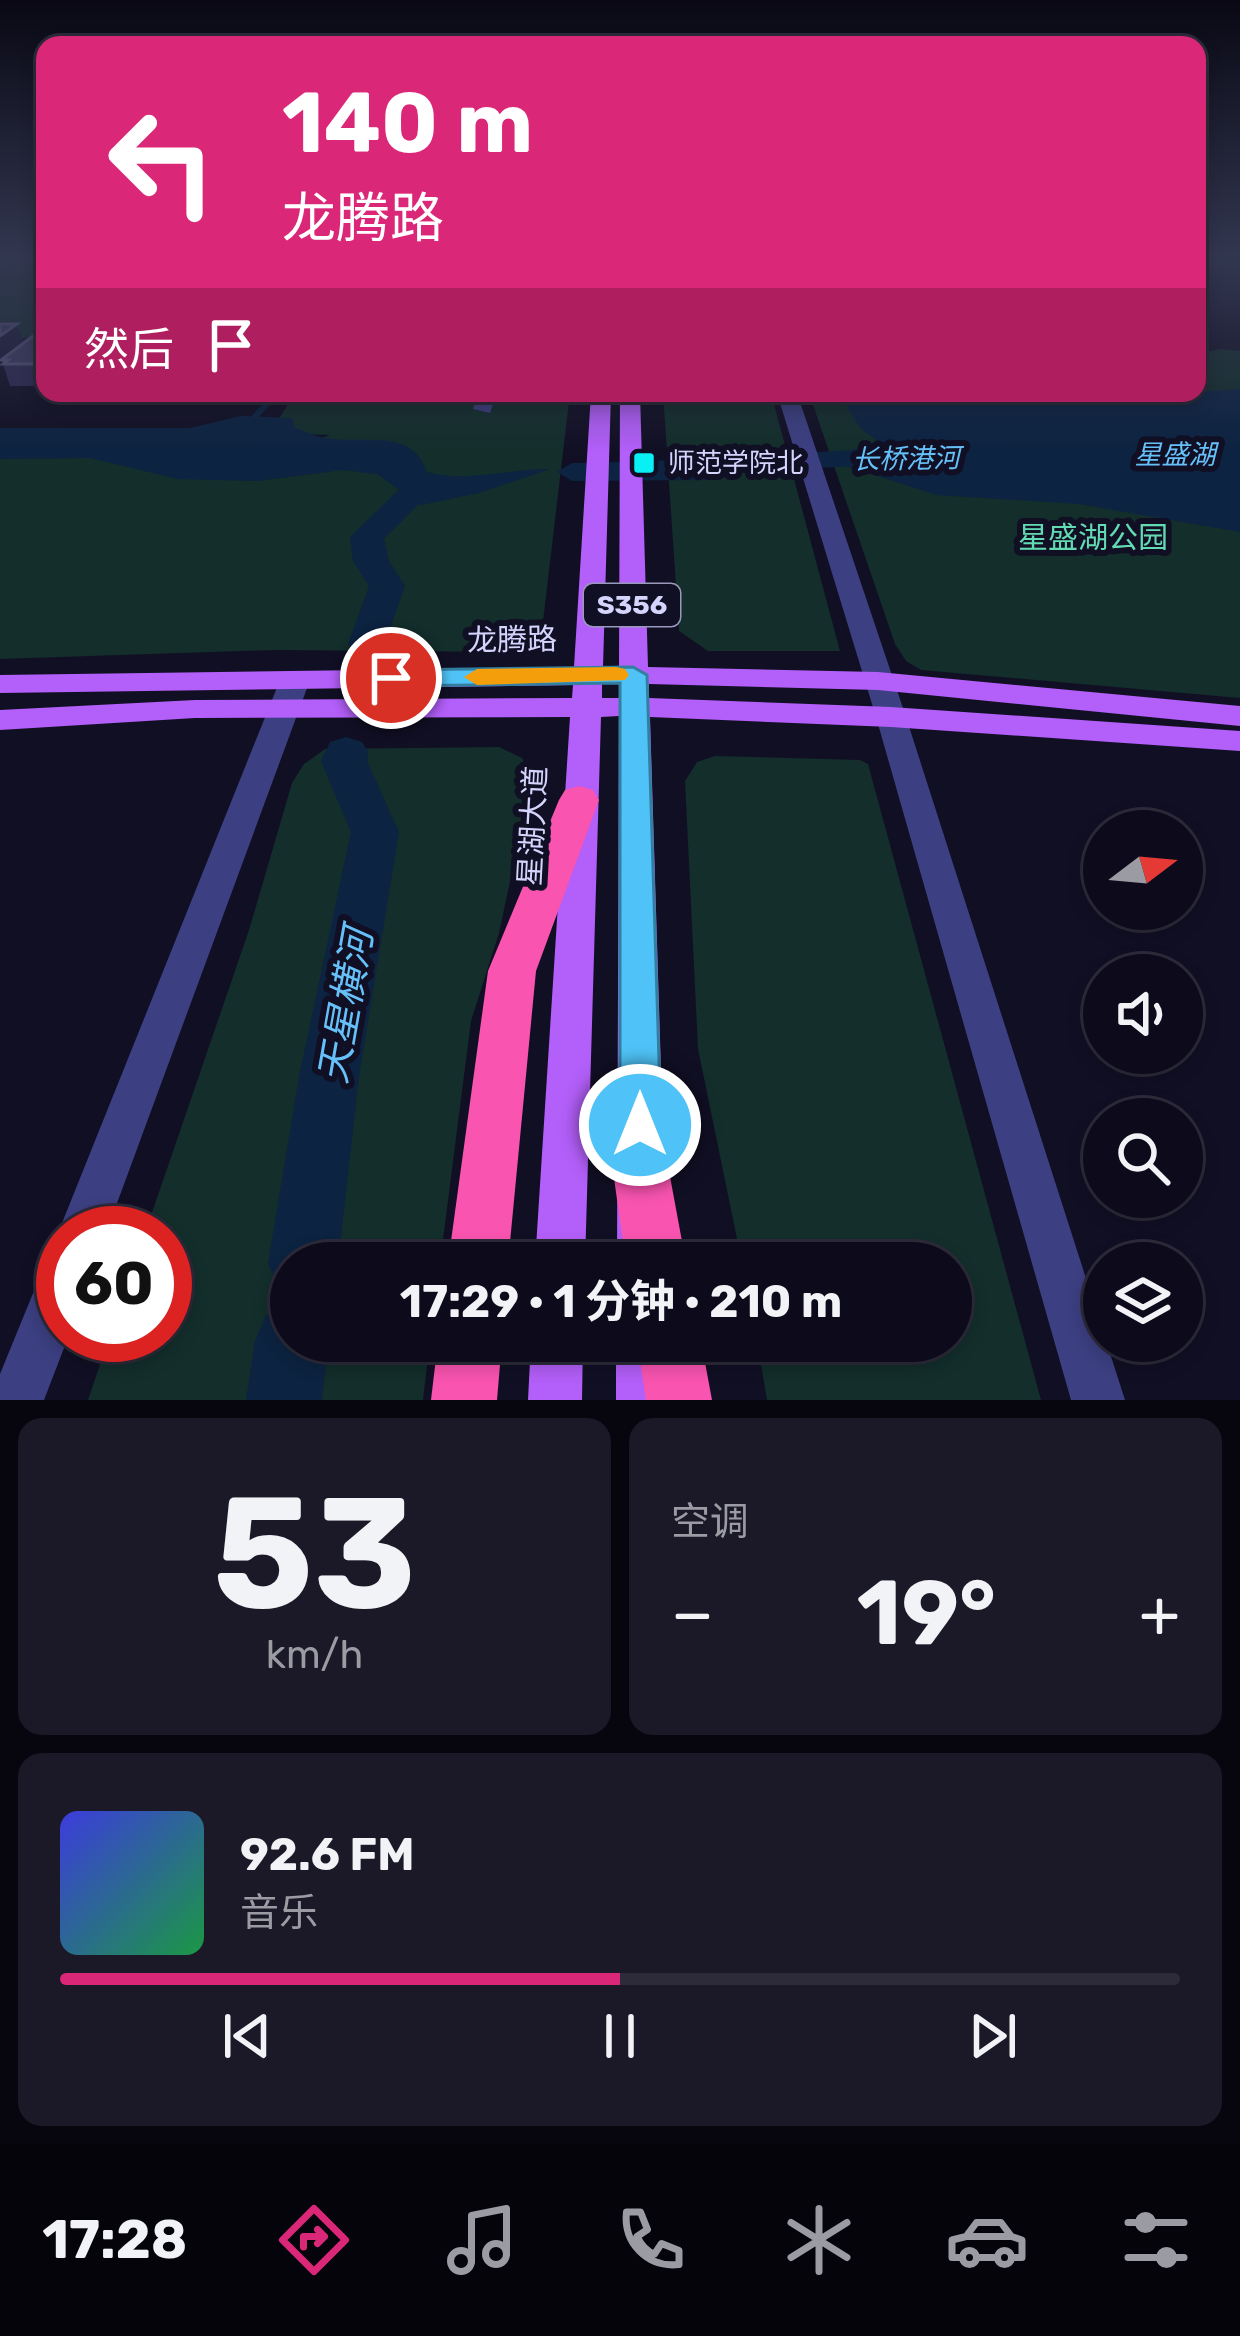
<!DOCTYPE html>
<html lang="zh">
<meta charset="utf-8">
<style>
body{margin:0;font-family:Rubik,"Noto Sans SC",sans-serif;background:#1b1928;color:#f1f3f6;height:100vh;display:flex;flex-direction:column;font-size:45px;white-space:nowrap}
*{box-sizing:border-box;margin:0}
p{font-size:39px;color:#9a9ba3}
.icon{flex:none;width:66px;height:66px;fill:none;stroke:currentColor;stroke-width:2;stroke-linecap:round;stroke-linejoin:round}
.map{position:relative;height:1400px;overflow:hidden}
.panel{display:flex;flex-direction:column;gap:18px;padding:18px;background:#07060f;flex:1}
.panel>*{flex:none}
.hud{position:absolute;left:36px;top:36px;width:1170px;height:366px;border-radius:24px;box-shadow:0 6px 18px #0003,0 0 0 3px #2d2b3a;background:#db2777;color:#fff;overflow:hidden}
.needle{width:78px;rotate:74deg}
.fabs{position:absolute;left:1083px;top:810px;display:grid;gap:24px}
.fabs a{display:grid;place-items:center;width:120px;height:120px;border-radius:50%;background:#0d0b1b;box-shadow:0 6px 18px #0003,0 0 0 3px #2d2b3a;font-size:60px}
.speed{position:absolute;left:36px;top:1206px;display:flex;gap:24px;font-size:60px;font-weight:700;text-align:center}
.speed>*{display:grid;place-content:center;width:156px;height:156px;border-radius:50%;background:#0d0b1b;box-shadow:0 6px 18px #0003,0 0 0 3px #2d2b3a;line-height:1}
.speed .limit{border:18px solid #d22;background:#fff;color:#111}
.pin{position:absolute;display:grid;place-items:center;width:102px;height:102px;color:#fff;margin:-51px;border:6px solid #fff;border-radius:50%;box-shadow:0 3px 12px #0007}
.me{position:absolute;width:132px;margin:-66px;rotate:0deg;stroke-linejoin:round;filter:drop-shadow(0 0 9px #0008)}
.turn{display:flex;align-items:center;gap:42px;height:252px;padding:0 48px;font-size:54px}
.turn .icon{width:156px;height:156px;stroke-width:2.5}
.turn b{display:block;font-size:84px;line-height:102px}
.then{display:flex;align-items:center;height:114px;padding:0 48px;background:#0003;gap:24px;font-size:45px}
.big{font-size:90px;font-weight:700;line-height:1.1}
.panel .widget{flex:1;display:flex;flex-direction:column;justify-content:center;gap:18px;min-width:0;padding:0 42px;border-radius:24px;background:#1b1928}
.panel .dial{align-items:center;gap:0}
.dial b{font-size:156px;line-height:1}
.song{display:flex;align-items:center;gap:36px}
.cover{width:144px;height:144px;border-radius:18px;background:linear-gradient(135deg,hsl(240 70% 55%),hsl(140 70% 35%))}
.played{height:12px;border-radius:6px;background:linear-gradient(90deg,#db2777 50%,#2d2b3a 50%)}
.keys{display:flex;justify-content:space-around;direction:ltr}
.heat{display:flex;justify-content:space-between;align-items:center;font-size:66px;direction:ltr}
.panel .tiles{flex:1;display:grid;gap:18px;grid-template-columns:1fr 1fr}
.widget:last-child{grid-column:span 2}
.trip{position:absolute;left:270px;top:1242px;width:702px;height:120px;border-radius:60px;background:#0d0b1b;box-shadow:0 6px 18px #0003,0 0 0 3px #2d2b3a;font-weight:700;line-height:120px;text-align:center}
.menu{display:flex;height:192px;justify-content:space-around;align-items:center;background:#05040b;color:#9a9ba3}
.menu .icon{width:84px;height:84px}
.menu .current{color:#db2777}
.menu b{font-size:54px;color:#f1f3f6}
.map>svg:first-child{display:block}
.green{fill:#132e2b}
.water{fill:#0c2341}
.lines{fill:none;stroke-linecap:round;stroke-linejoin:round}
.stream{stroke:#0c2341;stroke-width:6}
.river{fill:#0c2341;fill-rule:evenodd}
.minor{fill:#3c3f81;fill-rule:evenodd}
.major{fill:#b35ff9;fill-rule:evenodd}
.highway{fill:#f954b0;fill-rule:evenodd}
.wall{fill:#2e2951}
.shaded-wall{fill:#1b1737}
.building{fill:#403b63;stroke:#57537c;stroke-width:3}
.route{fill:#4fc3f7;stroke:#337fa1;stroke-width:3}
.slow{fill:#f59e0b}
.poi-dot{fill:#09f0f4;stroke:#110f24;stroke-width:4.5}
.labels{text-anchor:middle;dominant-baseline:central;stroke-width:12;stroke-linejoin:round;paint-order:stroke}
.far-water-label{font-size:27px;font-style:italic;fill:#66c1f9;stroke:#110f24}
.far-poi-label{font-size:27px;fill:#d5d4fd;stroke:#110f24;text-anchor:start}
.shield{fill:#110f24;stroke:#9a99bc;stroke-width:3}
.shield-label{font-size:27px;font-weight:bold;fill:#d5d4fd}
.park-label{font-size:30px;fill:#62dbb3;stroke:#110f24}
.street-label{font-size:30px;fill:#d5d4fd;stroke:#110f24}
.near-water-label{font-size:39px;font-style:italic;fill:#66c1f9;stroke:#110f24}
</style>
<div class="map">
<svg width="1240" height="1400" viewBox="0 0 1240 1400">
<rect width="100%" height="100%" fill="#110f24"/>
<path class="green" d="M45 261V335L0 341V265Z
M1221 349 1240 351V698L921 670 906 661 895 644 809 393H1197V354Z
M295 393H570L542 630 518 652 275 650 0 659V438L272 456 330 435 270 433Z
M663 393H771L840 651H708L679 631Z
M499 747 522 758 529 772 524 816 499 933 471 1021 440 1263H291V1341H430L423 1400H88L110 1335H165V1233H145L249 930 292 783 304 764 325 749Z
M715 756 860 760 868 764 1041 1400H767L757 1341H951V1263H742L698 1049 685 781 697 762Z"/>
<path class="water" d="M1240 389V532L1079 504 937 495 837 463 833 455 880 443 860 428 839 393 1154 395Z
M240 416 292 418 295 428C307 432 320 438 333 439 370 443 412 429 427 472 465 483 509 469 550 469L479 493 421 505 377 474 343 470 257 481 178 479 90 458 0 459V428H190Z"/>
<g class="lines">
<path class="stream" d="M250 422 277 393"/>
<path class="river" d="M891 449 906 458 902 464 753 471 709 480 572 481 557 472 572 463C679 462 784 452 891 449Z
M420 478 436 487 384 539 389 561 405 586 382 652H354L348 644 369 586 353 561 350 537 409 480Z
M346 737 362 742 368 752 367 761 399 832 359 1077 338 1263H291V1293L278 1288 268 1263 299 1077 351 832 321 761 330 742Z
M291 1304V1341H329L322 1400H246L255 1341 266 1315Z"/>
<path class="minor" d="M45 256V262L0 266V258Z
M1197 256H1223L1197 261Z
M477 393H497L490 413 473 409Z
M777 393H797L906 717 1125 1400H1071L876 717Z
M295 671 310 680 106 1233H63V1246L58 1233 280 680Z
M63 1257V1335H69L44 1400H0V1374L45 1264Z"/>
<path class="major" d="M591 393H611L603 667 619 666 620 393H640L648 667 878 672 1240 706V726L878 690 649 684V698L891 707 1240 731V751L891 727 650 717 667 1263H617L619 716 601 717 585 1263H535L570 717 195 718 0 730V710L195 700 572 698 573 685 0 693V675L574 667ZM602 684H619V698H602Z
M531 1341H583L582 1400H528Z
M616 1341H668L670 1400H616Z"/>
<path class="highway" d="M579 786 593 790 599 800 536 971 508 1263H448L488 971 559 800 565 790Z
M641 1144 661 1152 669 1171 686 1263H626L613 1171 621 1152Z
M438 1341H502L497 1400H431Z
M637 1341H701L712 1400H646Z"/>
</g>
<path class="wall" d="M0 324 24 343 41 330 45 324V386H10L2 361 0 362Z
M207 393H241L240 395H208Z"/>
<path class="shaded-wall" d="M17 324 24 344 0 362V336Z"/>
<path class="building" d="M0 324H17L0 336Z
M43 324H45V364H3L8 360H1L41 330Z"/>
<linearGradient id="sky" x2="0" y2="1"><stop stop-color="#090814"/><stop offset="0.57" stop-color="#323750"/><stop offset="1" stop-color="#323750" stop-opacity="0"/></linearGradient>
<rect width="1240" height="452" fill="url(#sky)"/>
<path class="route" d="M633 667 647 675 661 1125 655 1139 640 1144 626 1139 620 1125V683L391 686 377 678 391 670Z"/>
<path class="slow" d="M616 667 625 669 629 675 625 680 477 685 464 677 477 669Z"/>
<rect class="poi-dot" x="632" y="451" width="24" height="24" rx="6"/>
<g class="labels">
<g class="far-water-label">
<text x="1175" y="455">星盛湖</text>
<text transform="translate(906 459) rotate(-1)">长桥港河</text>
</g>
<g class="far-poi-label">
<text x="668" y="463">师范学院北</text>
</g>
<rect class="shield" x="584" y="584" width="96" height="42" rx="9"/>
<g class="shield-label">
<text x="632" y="605">S356</text>
</g>
<g class="park-label">
<text x="1093" y="538">星盛湖公园</text>
</g>
<g class="street-label">
<text transform="translate(512 640) rotate(-1)">龙腾路</text>
<text transform="translate(533 826) rotate(-87)">星湖大道</text>
</g>
<g class="near-water-label">
<text transform="translate(346 1006) rotate(-80)">天星横河</text>
</g>
</g>
</svg>
<div class="fabs">
<a><svg class="needle" viewBox="-14 -14 28 28"><path d="M0-13l5 13h-10z" fill="#e53935"/><path d="M0 13l5-13h-10z" fill="#9a9ba3"/></svg></a>
<a><svg class="icon" aria-label="sound" viewBox="0 0 24 24"><path d="M4 9h4l5-4v14l-5-4H4zM17 9q2 3 0 6"/></svg></a>
<a><svg class="icon" aria-label="search" viewBox="0 0 24 24"><circle cx="10" cy="10" r="6"/><path d="M15 15l6 6"/></svg></a>
<a><svg class="icon" aria-label="layers" viewBox="0 0 24 24"><path d="M12 4l9 5-9 5-9-5zM3 14l9 5 9-5"/></svg></a>
</div>
<div class="speed"><div class="limit">60</div></div>
<div class="pin" style="left:391px;top:678px;background:#d93025"><svg class="icon" aria-label="arrive" viewBox="0 0 24 24"><path d="M6 21V4h12l-3 4 3 4H6"/></svg></div>
<svg class="me" style="left:640px;top:1125px" viewBox="-20 -20 40 40"><circle r="17" fill="#4fc3f7" stroke="#fff" stroke-width="3"/><path d="M0-11L8 9 0 5-8 9z" fill="#fff"/></svg>
<div class="trip">17:29 · 1 分钟 · 210 m</div>
<div class="hud">
<div class="turn"><svg class="icon" aria-label="left" viewBox="0 0 24 24"><path d="M17 20v-9H6M10 6l-5 5 5 5"/></svg><div><b>140 m</b>龙腾路</div></div>
<div class="then">然后<svg class="icon" aria-label="arrive" viewBox="0 0 24 24"><path d="M6 21V4h12l-3 4 3 4H6"/></svg></div>
</div>
</div>
<section class="panel">
<div class="tiles">
<div class="widget dial"><b>53</b><p>km/h</p></div>
<div class="widget"><p>空调</p>
<div class="heat"><a>−</a><b class="big">19°</b><a>+</a></div>
</div>
<div class="widget">
<div class="song"><i class="cover"></i><div><b>92.6 FM</b><p>音乐</p></div></div>
<div class="played"></div>
<div class="keys"><svg class="icon" aria-label="previous" viewBox="0 0 24 24"><path d="M18 5L8 12l10 7zM5 5v14"/></svg><svg class="icon" aria-label="pause" viewBox="0 0 24 24"><path d="M8 5v14M16 5v14"/></svg><svg class="icon" aria-label="next" viewBox="0 0 24 24"><path d="M6 5l10 7-10 7zM19 5v14"/></svg></div>
</div>
</div>
</section>
<nav class="menu">
<b>17:28</b>
<svg class="icon current" aria-label="directions" viewBox="0 0 24 24"><path d="M12 3l9 9-9 9-9-9zM9 14v-3h6M13 9l2 2-2 2"/></svg>
<svg class="icon" aria-label="music" viewBox="0 0 24 24"><path d="M9 18V5l10-2v13"/><circle cx="6" cy="18" r="3"/><circle cx="16" cy="16" r="3"/></svg>
<svg class="icon" aria-label="phone" viewBox="0 0 24 24"><path d="M5 4h4l2 5-3 2q2 4 5 5l2-3 5 2v4C11 20 4 13 5 4z"/></svg>
<svg class="icon" aria-label="climate" viewBox="0 0 24 24"><path d="M12 3v18M4 7l16 10M4 17L20 7"/></svg>
<svg class="icon" aria-label="car" viewBox="0 0 24 24"><path d="M5 17H2v-5l4-1 3-4h7l3 4 3 1v5h-3M9 17h6M6 11h13"/><circle cx="7" cy="17" r="2"/><circle cx="17" cy="17" r="2"/></svg>
<svg class="icon" aria-label="filters" viewBox="0 0 24 24"><path d="M4 7h16M4 17h16"/><circle cx="9" cy="7" r="2"/><circle cx="15" cy="17" r="2"/></svg>
</nav>
